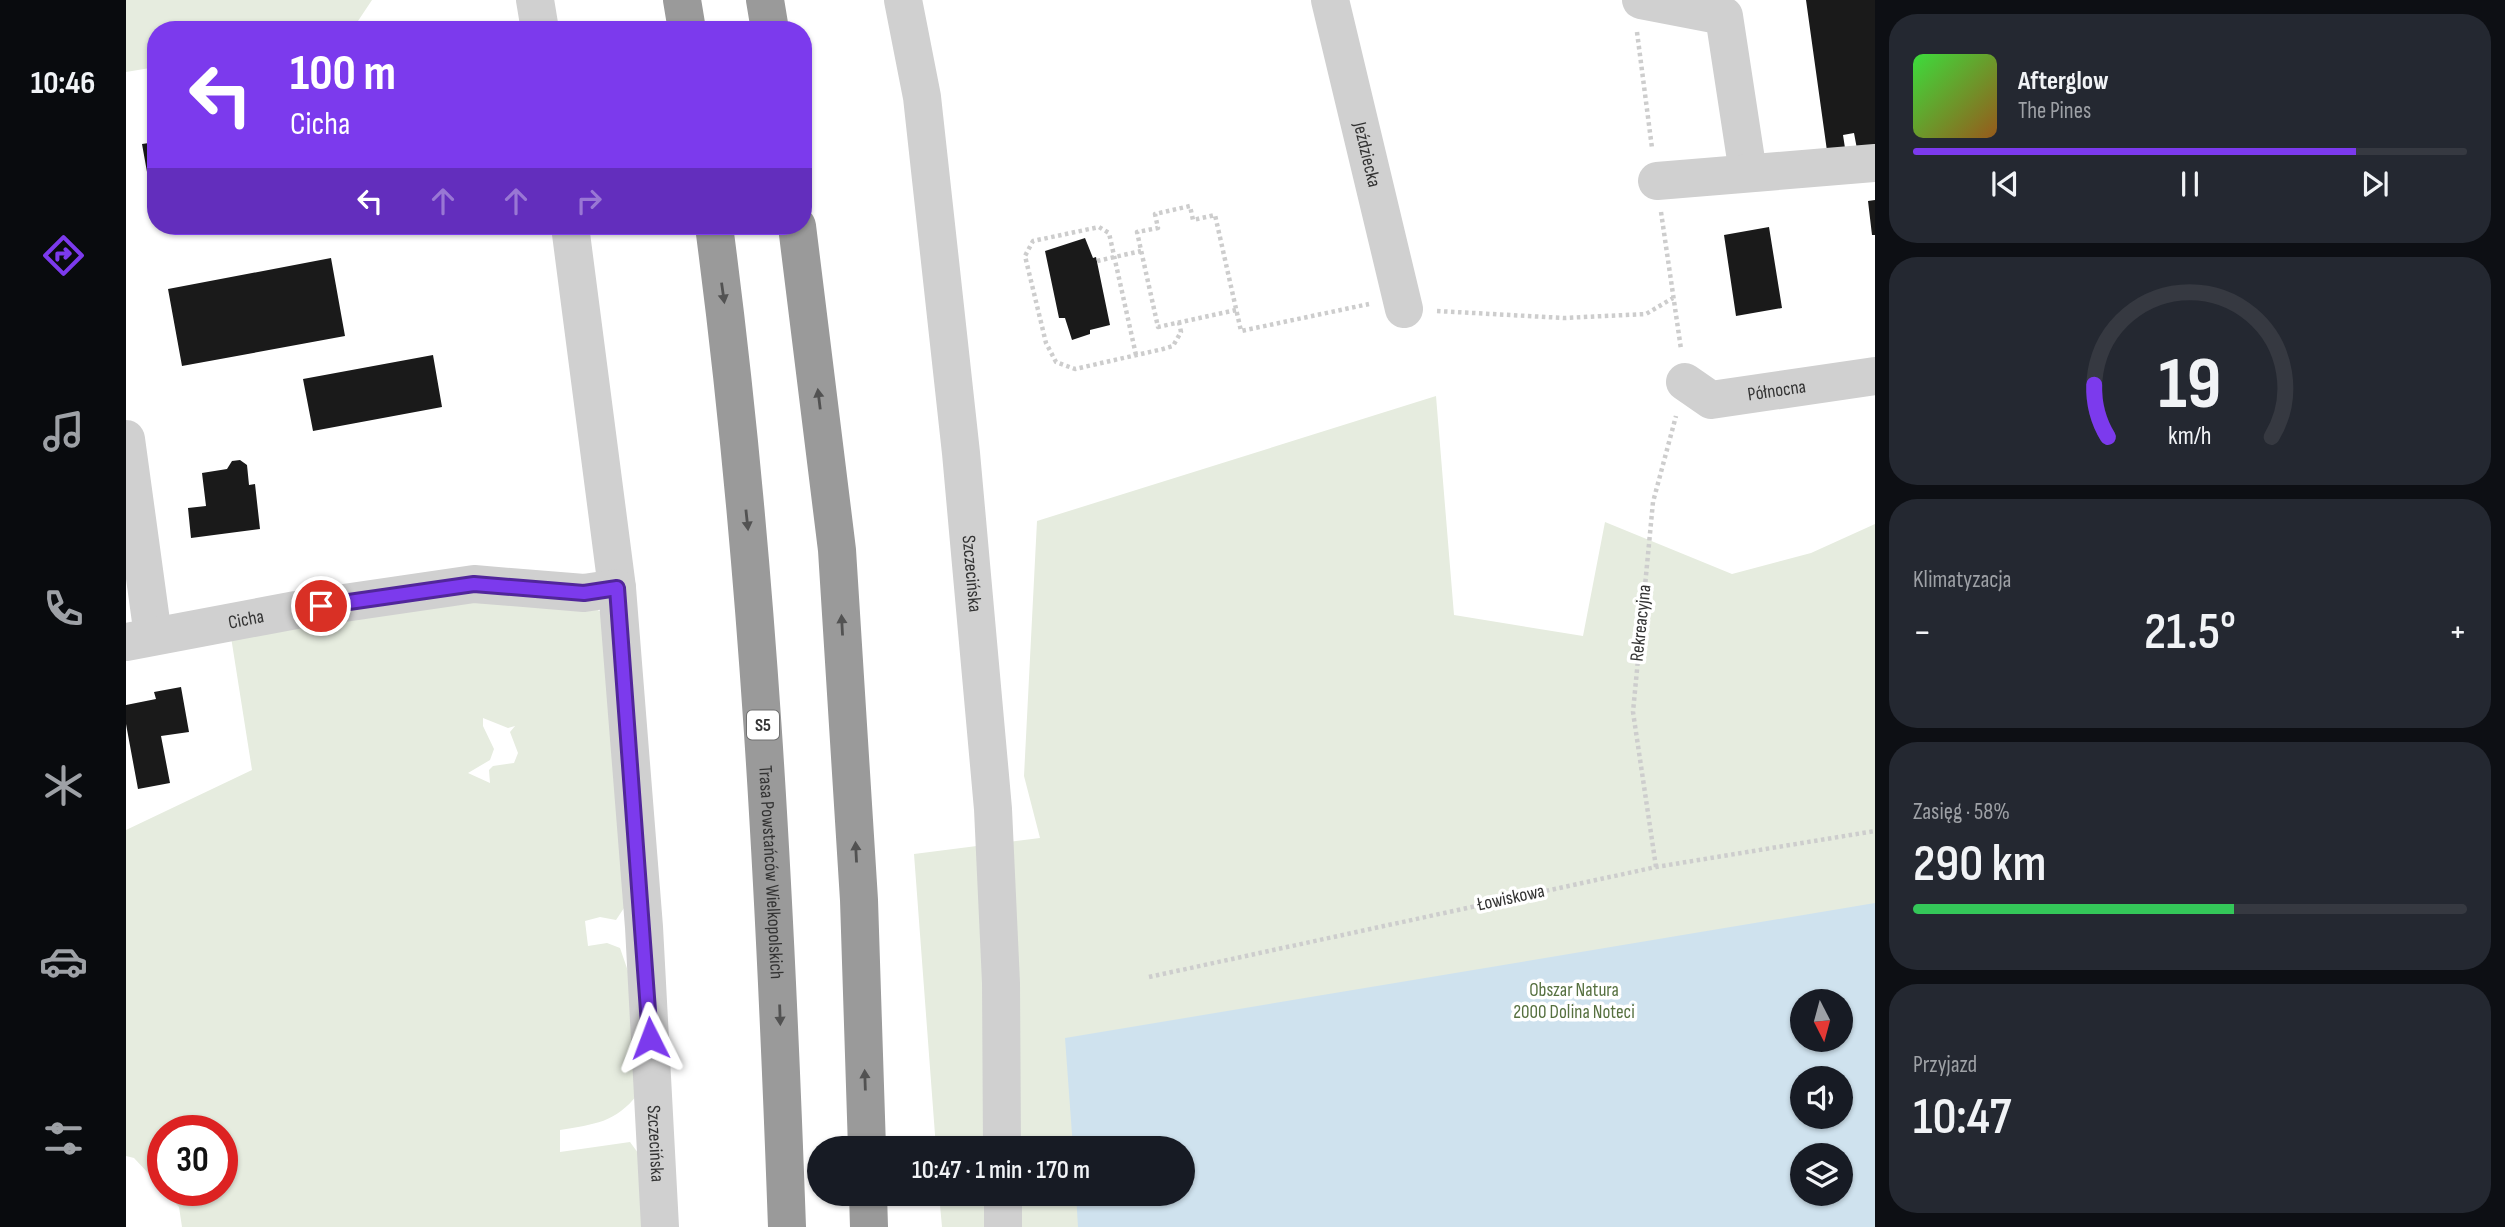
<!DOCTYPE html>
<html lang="pl">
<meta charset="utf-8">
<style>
body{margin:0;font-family:"Sofia Sans Condensed",sans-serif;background:#242831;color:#f1f3f6;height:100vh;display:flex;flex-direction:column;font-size:26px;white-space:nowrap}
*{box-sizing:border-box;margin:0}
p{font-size:23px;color:#9ea1a6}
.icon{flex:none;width:38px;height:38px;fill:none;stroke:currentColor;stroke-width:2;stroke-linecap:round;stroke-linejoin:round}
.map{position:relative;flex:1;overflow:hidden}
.drawer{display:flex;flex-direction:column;gap:14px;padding:14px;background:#0d0f14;width:630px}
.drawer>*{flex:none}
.guide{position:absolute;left:21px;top:21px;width:665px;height:214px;border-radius:28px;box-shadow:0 2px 5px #0004;background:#7c3aed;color:#fff;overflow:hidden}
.needle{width:46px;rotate:174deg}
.tools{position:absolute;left:1664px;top:989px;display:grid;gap:14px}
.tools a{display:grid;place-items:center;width:63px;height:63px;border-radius:50%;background:#171b24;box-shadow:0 2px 5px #0004;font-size:35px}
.speed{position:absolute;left:21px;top:1115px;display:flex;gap:14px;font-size:35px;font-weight:700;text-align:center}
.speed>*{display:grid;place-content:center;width:91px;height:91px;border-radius:50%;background:#171b24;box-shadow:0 2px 5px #0004;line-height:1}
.speed .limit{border:10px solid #d22;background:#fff;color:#111}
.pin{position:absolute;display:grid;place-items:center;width:60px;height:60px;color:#fff;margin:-30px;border:4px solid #fff;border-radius:50%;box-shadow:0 2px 7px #0007}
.me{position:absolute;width:77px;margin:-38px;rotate:357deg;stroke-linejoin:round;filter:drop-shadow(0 0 5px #0008)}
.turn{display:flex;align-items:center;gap:24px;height:147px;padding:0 28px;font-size:32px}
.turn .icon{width:91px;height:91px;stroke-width:2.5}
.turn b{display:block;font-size:49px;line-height:60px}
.lanes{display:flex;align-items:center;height:66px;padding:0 28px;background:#0003;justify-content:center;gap:35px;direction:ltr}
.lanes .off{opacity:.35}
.big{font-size:52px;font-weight:600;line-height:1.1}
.drawer .widget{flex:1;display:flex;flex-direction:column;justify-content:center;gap:10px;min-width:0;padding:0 24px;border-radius:28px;background:#242831}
.drawer .dial{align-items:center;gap:0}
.dial svg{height:182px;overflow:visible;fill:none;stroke:#363941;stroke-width:7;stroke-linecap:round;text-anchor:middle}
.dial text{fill:#f1f3f6;stroke:none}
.song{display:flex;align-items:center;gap:21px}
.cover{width:84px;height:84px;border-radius:10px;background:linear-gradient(135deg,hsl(120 70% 55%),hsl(30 70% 35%))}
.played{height:7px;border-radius:4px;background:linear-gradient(90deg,#7c3aed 80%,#363941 80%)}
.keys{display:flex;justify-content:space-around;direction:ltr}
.heat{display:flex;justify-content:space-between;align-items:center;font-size:38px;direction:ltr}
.charge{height:10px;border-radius:5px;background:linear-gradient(90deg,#34c759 58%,#363941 0)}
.trip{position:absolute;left:681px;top:1136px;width:388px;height:70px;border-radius:35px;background:#171b24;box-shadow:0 2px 5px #0004;font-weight:600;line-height:70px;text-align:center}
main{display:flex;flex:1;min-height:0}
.tab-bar{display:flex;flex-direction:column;width:126px;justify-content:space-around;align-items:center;background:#090b0e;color:#9ea1a6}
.tab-bar .icon{width:49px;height:49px}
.tab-bar .active{color:#7c3aed}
.tab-bar b{font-size:32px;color:#f1f3f6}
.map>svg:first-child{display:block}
.green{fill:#e6ecdf;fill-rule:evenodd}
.water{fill:#cfe2ee;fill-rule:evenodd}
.building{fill:#1a1a1a}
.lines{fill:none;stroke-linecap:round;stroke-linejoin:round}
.path{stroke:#cdcdcd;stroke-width:4.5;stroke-dasharray:3.5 3.5;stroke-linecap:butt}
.minor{stroke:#d0d0d0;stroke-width:38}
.highway{stroke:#9a9a9a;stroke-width:38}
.oneway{fill:#525252}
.route-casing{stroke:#51269a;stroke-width:18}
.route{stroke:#7c3aed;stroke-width:12}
.labels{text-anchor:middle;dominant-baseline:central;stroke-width:7;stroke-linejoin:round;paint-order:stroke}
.shield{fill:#fff;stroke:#707070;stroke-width:2}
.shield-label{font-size:18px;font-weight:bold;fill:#333}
.street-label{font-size:19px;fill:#333;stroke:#fff}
.park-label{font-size:19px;fill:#56703f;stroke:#fff}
</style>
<main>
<nav class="tab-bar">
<b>10:46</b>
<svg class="icon active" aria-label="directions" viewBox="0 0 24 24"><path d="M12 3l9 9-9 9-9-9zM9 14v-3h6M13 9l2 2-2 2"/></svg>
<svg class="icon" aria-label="music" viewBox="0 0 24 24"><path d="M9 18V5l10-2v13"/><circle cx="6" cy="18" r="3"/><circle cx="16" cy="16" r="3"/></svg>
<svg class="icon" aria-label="phone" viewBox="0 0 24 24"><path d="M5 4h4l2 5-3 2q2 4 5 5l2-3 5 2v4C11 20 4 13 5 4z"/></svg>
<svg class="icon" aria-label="climate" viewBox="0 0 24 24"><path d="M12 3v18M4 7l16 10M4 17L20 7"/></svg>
<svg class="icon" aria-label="car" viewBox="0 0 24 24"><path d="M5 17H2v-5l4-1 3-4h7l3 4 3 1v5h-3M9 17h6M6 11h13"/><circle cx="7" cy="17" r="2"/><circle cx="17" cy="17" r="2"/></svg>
<svg class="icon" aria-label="filters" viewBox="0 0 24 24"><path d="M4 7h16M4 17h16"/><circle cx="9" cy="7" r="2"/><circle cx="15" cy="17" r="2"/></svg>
</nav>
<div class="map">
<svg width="1749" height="1227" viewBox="0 0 1749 1227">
<rect width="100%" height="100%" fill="#fff"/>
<path class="green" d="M0 0H246L226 30H30V67L0 72Z
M1310 396 1328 615 1457 636 1479 522 1606 574 1685 553 1749 524V1227H816L813 1194H1057V1148H810L788 854 914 838 898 776 911 521ZM1676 1001H1715V1040H1676ZM1676 1078H1715V1116H1676ZM1676 1155H1715V1194H1676Z
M380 597 458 602 475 612 502 902 490 920 474 917 459 921 462 946 481 943 494 948 503 974 512 1094C489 1123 469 1124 434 1130V1152L504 1142 515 1157 518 1227H56L53 1207 37 1190H96V1130H37V1189L8 1158 0 1156V830L126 770 105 637ZM357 718 382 728 389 726 384 732 392 753 388 763 367 766 363 770 364 783 342 773 364 760 368 749 357 726Z"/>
<path class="water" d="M1749 903V1227H952L950 1194H1057V1148H947L939 1038ZM1676 1001H1715V1040H1676ZM1676 1078H1715V1116H1676ZM1676 1155H1715V1194H1676Z"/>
<path class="building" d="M1680 0H1749V158L1731 149 1728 133 1717 135 1719 148 1701 151Z
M30 142V211H28L16 144Z
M1749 200V235H1746L1742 201Z
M1643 227 1656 308 1610 316 1598 235Z
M959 238 967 258 970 257 984 325 964 330V334L946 340 939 318H933L919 251Z
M205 258 219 336 56 366 42 289Z
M307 355 316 407 187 431 177 379Z
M114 460 121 465 123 485 129 484 134 529 65 538 62 508 80 506 76 473 101 469 106 461Z
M55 687 63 732 35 736 44 783 12 789 0 724V705L30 699 28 692Z"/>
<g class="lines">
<path class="path" d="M1511 32 1526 148
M1535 212 1555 349
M971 261 1015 251
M1110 310 1032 327 1011 232 1032 228 1029 214 1064 206 1067 220 1089 215 1115 331 1243 304
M1311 311 1438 318 1520 314 1547 298
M1010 355 983 233 973 227 907 241 899 256 920 343 930 362 949 369 1037 349 1047 346 1055 332 1053 322
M1530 867 1507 712 1527 502 1550 416
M1023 977 1530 867 1749 831"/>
<g class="minor">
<path d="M409 0 414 30"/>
<path id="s1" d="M777 0 796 97 835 453 867 809 875 983 876 1148"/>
<path id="s2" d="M1204 0 1278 309"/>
<path d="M1515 0 1598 16 1622 173"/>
<path d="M1531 181 1749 163"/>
<path id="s3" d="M444 226 491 588 518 927 534 1227"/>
<path id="s4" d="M1559 382 1585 400 1749 376"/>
<path d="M0 439 27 636"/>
<path id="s5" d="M0 642 170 610 348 584 458 593 491 588"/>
<path d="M877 1194V1227"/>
</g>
<g class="highway">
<path d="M556 0 561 30"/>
<path d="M639 0 644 30"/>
<path id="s6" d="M588 226C632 558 649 892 661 1227"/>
<path d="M671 226 711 550 733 900 741 1148"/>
<path d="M742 1194 743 1227"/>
</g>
</g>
<defs><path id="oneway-solid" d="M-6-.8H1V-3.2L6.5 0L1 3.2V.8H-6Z" transform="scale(1.75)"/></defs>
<g class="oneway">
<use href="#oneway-solid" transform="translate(597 293) rotate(82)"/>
<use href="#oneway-solid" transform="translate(693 399) rotate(-97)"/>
<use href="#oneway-solid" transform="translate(621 520) rotate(84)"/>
<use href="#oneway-solid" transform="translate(716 625) rotate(-93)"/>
<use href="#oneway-solid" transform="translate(730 852) rotate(-93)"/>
<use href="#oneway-solid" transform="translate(654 1015) rotate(88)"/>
<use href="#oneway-solid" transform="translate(739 1080) rotate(-92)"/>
</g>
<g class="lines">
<defs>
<path id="route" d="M195 606 348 584 458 593 491 588 524 1038"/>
</defs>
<use href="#route" class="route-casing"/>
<use href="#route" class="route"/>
</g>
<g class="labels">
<rect class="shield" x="621" y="710.5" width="32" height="29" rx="5"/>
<g class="shield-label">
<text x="637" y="725">S5</text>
</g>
<g class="street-label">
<text stroke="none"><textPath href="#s2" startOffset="159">Jeździecka</textPath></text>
<text stroke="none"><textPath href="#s4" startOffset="98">Północna</textPath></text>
<text stroke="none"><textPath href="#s1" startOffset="578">Szczecińska</textPath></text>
<text stroke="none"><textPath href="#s5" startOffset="122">Cicha</textPath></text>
<text transform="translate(1515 623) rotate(-84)">Rekreacyjna</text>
<text stroke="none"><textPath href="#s6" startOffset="649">Trasa Powstańców Wielkopolskich</textPath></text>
<text transform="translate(1385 898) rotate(-12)">Łowiskowa</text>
<text stroke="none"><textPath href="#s3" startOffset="922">Szczecińska</textPath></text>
</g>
<g class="park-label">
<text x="1448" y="990">Obszar Natura<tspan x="1448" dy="22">2000 Dolina Noteci</tspan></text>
</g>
</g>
</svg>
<div class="tools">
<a><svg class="needle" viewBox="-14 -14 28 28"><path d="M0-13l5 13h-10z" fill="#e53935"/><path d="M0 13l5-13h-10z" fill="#9ea1a6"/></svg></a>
<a><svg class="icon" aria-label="sound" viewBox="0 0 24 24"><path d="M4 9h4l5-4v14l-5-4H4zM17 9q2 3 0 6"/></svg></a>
<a><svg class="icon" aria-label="layers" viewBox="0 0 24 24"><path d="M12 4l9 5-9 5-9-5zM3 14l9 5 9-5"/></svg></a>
</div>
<div class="speed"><div class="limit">30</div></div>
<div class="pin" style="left:195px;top:606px;background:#d93025"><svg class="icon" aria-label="arrive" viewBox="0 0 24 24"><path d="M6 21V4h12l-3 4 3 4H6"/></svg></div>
<svg class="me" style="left:524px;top:1038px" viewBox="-20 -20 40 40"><path d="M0-17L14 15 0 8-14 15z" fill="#7c3aed" stroke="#fff" stroke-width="4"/></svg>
<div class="trip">10:47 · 1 min · 170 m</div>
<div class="guide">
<div class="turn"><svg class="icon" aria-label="left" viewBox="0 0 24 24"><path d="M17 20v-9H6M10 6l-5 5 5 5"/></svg><div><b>100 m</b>Cicha</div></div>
<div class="lanes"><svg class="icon" aria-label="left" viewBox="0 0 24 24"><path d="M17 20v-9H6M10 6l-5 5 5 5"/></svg><svg class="icon off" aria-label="ahead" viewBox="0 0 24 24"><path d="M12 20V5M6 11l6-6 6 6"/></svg><svg class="icon off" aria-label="ahead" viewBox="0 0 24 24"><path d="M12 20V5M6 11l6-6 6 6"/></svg><svg class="icon off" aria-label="right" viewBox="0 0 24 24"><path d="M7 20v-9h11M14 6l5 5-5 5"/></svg></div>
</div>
</div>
<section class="drawer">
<div class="widget">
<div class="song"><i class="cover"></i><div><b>Afterglow</b><p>The Pines</p></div></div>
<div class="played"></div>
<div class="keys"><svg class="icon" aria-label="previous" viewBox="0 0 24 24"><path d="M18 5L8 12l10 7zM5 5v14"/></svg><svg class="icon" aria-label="pause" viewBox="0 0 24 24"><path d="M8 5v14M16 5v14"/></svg><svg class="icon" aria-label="next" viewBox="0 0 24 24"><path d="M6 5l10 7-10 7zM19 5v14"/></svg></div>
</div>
<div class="widget dial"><svg viewBox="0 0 100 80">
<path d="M14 69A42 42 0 1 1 86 69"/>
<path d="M14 69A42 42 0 0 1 8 46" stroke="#7c3aed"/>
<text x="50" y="56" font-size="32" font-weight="700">19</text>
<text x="50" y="72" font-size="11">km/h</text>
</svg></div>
<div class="widget"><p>Klimatyzacja</p>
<div class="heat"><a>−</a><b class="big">21.5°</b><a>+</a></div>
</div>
<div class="widget"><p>Zasięg · 58%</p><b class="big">290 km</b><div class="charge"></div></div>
<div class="widget"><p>Przyjazd</p><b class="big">10:47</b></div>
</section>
</main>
